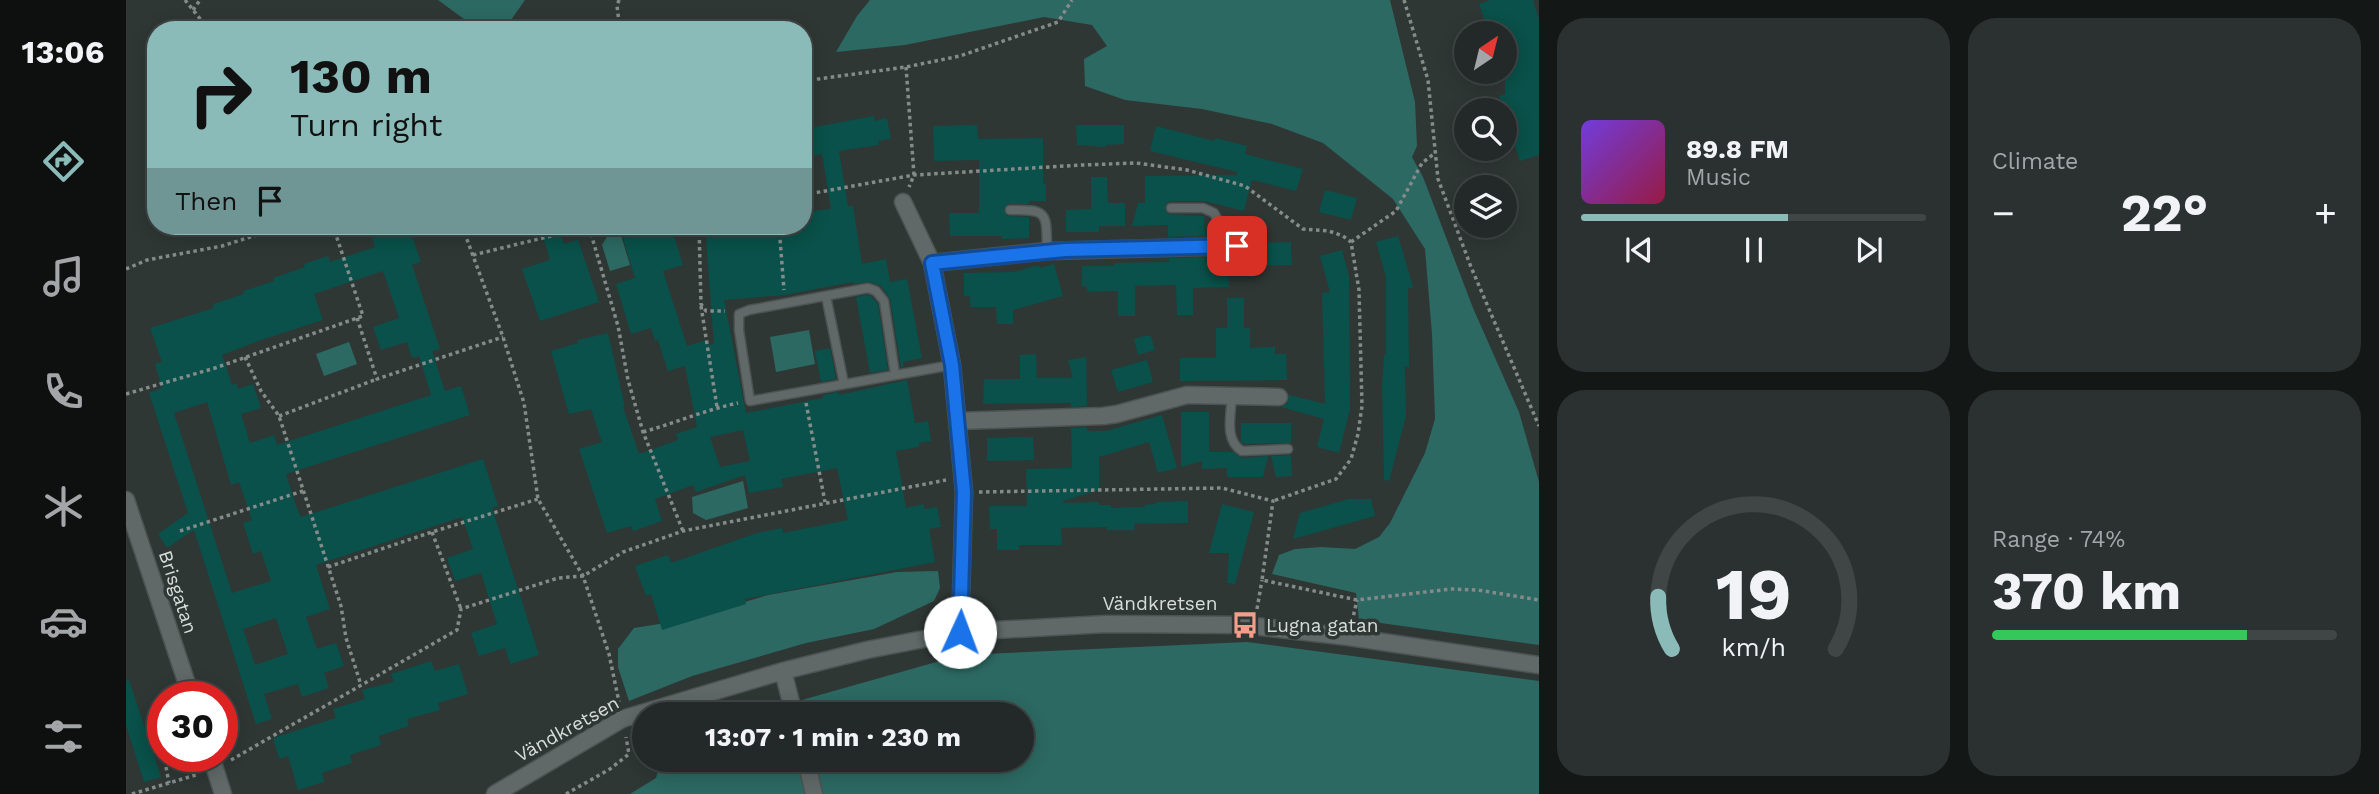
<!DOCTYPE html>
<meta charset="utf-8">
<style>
body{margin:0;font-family:"Work Sans",sans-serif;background:#2b3130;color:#f1f3f6;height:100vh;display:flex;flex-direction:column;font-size:26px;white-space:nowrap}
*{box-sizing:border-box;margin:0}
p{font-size:23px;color:#a3a6a8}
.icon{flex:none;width:38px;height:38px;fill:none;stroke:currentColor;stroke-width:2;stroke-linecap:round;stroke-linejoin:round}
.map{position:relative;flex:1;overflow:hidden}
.drawer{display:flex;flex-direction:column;gap:18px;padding:18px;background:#131716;width:840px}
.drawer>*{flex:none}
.hud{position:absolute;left:21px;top:21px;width:665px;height:214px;border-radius:28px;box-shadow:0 4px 18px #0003,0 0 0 2px #404545;background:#8bbbb9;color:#111;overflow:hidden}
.needle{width:46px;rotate:35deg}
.controls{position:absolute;left:1328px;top:21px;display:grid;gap:14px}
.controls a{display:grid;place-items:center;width:63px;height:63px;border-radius:50%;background:#232928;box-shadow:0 4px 18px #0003,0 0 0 2px #404545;font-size:35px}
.speed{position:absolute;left:21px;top:681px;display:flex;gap:14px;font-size:35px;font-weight:700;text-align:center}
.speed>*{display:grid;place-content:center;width:91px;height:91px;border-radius:50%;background:#232928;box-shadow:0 4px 18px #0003,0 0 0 2px #404545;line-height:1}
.speed .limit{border:10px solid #d22;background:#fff;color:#111}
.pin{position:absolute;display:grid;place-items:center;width:60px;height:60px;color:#fff;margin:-30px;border-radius:14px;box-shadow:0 4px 10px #0006}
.me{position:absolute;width:77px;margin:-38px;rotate:2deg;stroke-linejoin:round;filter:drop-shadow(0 0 5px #0008)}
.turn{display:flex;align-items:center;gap:24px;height:147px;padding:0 28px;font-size:32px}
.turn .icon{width:91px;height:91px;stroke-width:2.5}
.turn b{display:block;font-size:49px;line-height:60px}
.then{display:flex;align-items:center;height:66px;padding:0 28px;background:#0003;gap:14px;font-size:26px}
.big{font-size:52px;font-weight:700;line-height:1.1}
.drawer .widget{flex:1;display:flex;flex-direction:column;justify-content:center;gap:10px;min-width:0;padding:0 24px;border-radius:28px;background:#2b3130}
.drawer .dial{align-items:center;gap:0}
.dial svg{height:182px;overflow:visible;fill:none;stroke:#404545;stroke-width:7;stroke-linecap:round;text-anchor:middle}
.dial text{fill:#f1f3f6;stroke:none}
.song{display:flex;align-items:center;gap:21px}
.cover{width:84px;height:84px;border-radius:10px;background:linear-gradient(135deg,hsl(260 70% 55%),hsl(340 70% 35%))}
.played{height:7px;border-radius:4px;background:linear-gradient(90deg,#8bbbb9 60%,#404545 60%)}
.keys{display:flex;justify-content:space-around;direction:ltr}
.heat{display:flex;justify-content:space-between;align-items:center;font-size:38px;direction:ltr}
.charge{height:10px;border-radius:5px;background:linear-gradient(90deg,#34c759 74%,#404545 0)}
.drawer .tiles{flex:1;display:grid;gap:18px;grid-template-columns:repeat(2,1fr)}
.trip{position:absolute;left:506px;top:702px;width:402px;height:70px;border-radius:35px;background:#232928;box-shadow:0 4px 18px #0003,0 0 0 2px #404545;font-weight:700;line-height:70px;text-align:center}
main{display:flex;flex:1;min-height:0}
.tabs{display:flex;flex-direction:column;width:126px;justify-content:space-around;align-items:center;background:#0e1010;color:#a3a6a8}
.tabs .icon{width:49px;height:49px}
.tabs .current{color:#8bbbb9}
.tabs b{font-size:32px;color:#f1f3f6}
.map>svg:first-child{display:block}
.green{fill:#2c6962}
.building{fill:#09514a;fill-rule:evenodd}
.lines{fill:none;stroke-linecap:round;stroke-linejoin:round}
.lane-casing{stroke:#4d5352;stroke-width:11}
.street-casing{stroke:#4d5352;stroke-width:19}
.path{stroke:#858b8a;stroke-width:3.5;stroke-dasharray:3.5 3.5;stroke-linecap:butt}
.lane{stroke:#606968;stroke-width:8}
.street{stroke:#606968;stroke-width:16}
.route-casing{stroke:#114b97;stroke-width:18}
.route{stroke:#1a73e8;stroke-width:12}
.labels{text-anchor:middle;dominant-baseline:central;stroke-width:7;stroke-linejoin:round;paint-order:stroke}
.street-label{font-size:19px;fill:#d7dcdb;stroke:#2f3735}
.poi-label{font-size:19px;fill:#d7dcdb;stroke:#2f3735;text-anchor:start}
</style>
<main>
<nav class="tabs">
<b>13:06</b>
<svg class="icon current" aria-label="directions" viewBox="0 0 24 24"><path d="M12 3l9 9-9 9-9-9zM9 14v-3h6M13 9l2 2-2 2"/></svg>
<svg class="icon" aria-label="music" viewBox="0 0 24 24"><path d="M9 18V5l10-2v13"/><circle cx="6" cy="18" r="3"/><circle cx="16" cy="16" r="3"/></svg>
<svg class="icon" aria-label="phone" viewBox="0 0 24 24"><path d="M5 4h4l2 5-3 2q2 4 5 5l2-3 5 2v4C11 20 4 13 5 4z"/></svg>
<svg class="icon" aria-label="climate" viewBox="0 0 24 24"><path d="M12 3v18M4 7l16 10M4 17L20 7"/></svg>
<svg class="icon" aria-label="car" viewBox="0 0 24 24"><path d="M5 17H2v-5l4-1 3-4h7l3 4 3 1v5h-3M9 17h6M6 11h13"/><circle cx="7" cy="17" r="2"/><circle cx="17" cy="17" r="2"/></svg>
<svg class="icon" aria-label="filters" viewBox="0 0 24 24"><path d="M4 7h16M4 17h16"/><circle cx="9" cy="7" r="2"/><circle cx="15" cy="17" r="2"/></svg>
</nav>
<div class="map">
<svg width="1413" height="794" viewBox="0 0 1413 794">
<rect width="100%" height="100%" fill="#2f3735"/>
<path class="green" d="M312 0H399L378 30H353Z
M744 0H1264L1289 102 1291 146 1286 157 1297 177 1347 308 1393 412 1413 482V645L1233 620 1230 593 1146 574 1153 555 1169 549 1195 547 1229 549 1253 537 1264 523 1299 453 1309 419 1306 334 1299 249 1267 199 1197 143 1146 124 1076 109 999 100 959 86 958 59 981 46 966 25 918 17 779 45 710 52 731 16Z
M494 232 504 265 484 271 476 245 482 235Z
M683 330 689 364 650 372 644 337Z
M223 342 231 364 198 376 190 354Z
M617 481 622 508 580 520 567 513 566 497Z
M812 571 814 588 808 601 748 629 680 643 566 676 503 701 492 667V649L508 628 558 620 642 595 771 572Z
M1121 642 1413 681V794H504L530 778 535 760H896V714H626L835 655Z"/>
<path class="building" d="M1364 0H1407L1413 19V155L1394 161 1373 96 1379 94V61L1384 59 1379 44V33H1376L1375 31 1363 33 1353 4Z
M748 116V121L761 118 765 139 752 141 753 145 713 151 722 206H727L736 264 760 259 764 282 781 279 796 358 777 362 778 367H775L764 299 755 286 744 282 727 284V282L658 295 598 300 620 413 697 398V395L712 392 713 395 781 380 789 423 802 421 805 441 793 443V447L770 451 780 508 798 504V509L811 507 815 527 803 529 809 562 619 599 620 604 536 630 525 594 520 596 509 566 542 555 545 563 631 533 656 528 657 533 722 520 711 468 655 479 657 487 623 493 619 475 570 492 567 485 529 499 536 521 507 531 505 526 481 533 453 449 476 442 465 409 443 414 425 351 452 343V340L482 333 499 407H497L513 454 552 440 550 434 571 427 559 366 542 371 532 340 529 341 525 328 505 334 490 284 509 278 497 238 534 226H545L557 265 537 271 561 346 580 340 582 345 588 344 579 226H677V212L705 209 696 154 683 157 678 129ZM617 430 624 461 594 467 584 437Z
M851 125 852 139 917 138V184H920V201H903V204H883L878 209 881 216 903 217V238L876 239V236H824L823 213H853V160L808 161 807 126Z
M950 125H998V144L980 145V147L951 145Z
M1030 126 1088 141 1089 138 1121 146 1119 154 1177 169 1170 191 1126 180 1118 211 1078 201H1045L1040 204 1039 209 1042 214 1078 216 1079 236 1042 237V225L1006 226 1012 203H1019V176L1111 175V172L1024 151Z
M965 177H981L982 203H999V226H973V232H940V210L965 209Z
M1199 190 1231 198 1225 220 1193 212Z
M264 226H274L277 236 285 233 295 262 286 265 314 349 306 351 319 391 335 386 344 415 160 474 170 506 175 517 357 459 372 506 366 508 413 655 384 664 379 648 353 656 345 633 371 624 355 573 329 581 321 558 347 549 336 517 190 565 204 609 180 617 191 649 210 643 218 666 198 673 203 688 176 697 172 684 138 694 146 719 130 724 68 530 41 548 32 534 62 513 23 393 36 388 29 364 36 362 24 328 88 308 87 304 118 294 117 291 148 281 147 278 179 267 178 264 202 256 204 262 249 247 244 232ZM257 271 273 318 247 327 255 350 281 342 286 358 293 356 305 395 151 445 148 435 124 443 115 414 135 408 127 384 112 389 110 383 106 385 96 355 135 340 197 320 188 294ZM81 402 105 485 113 482 126 520 117 523 127 554 135 551 145 581 106 593 48 413ZM150 618 162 654 129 665 117 629Z
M414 226H432L438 244 452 240 473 302 414 321 396 269 424 260Z
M1272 236 1287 287 1282 289 1283 367 1279 366 1280 416 1263 481 1258 480 1256 385 1258 355H1260V277L1250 242Z
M1165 242 1166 265 1129 266V243Z
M1216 250 1223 276 1224 409 1213 453 1191 447 1198 419 1155 407 1162 403 1163 395 1199 404 1196 293 1204 292 1194 256Z
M1079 257V262H1102L1103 287 1067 288V315H1051L1050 285 1009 286V316H992V291L962 292 960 286 956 287V266H988V263L1043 262V258Z
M928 264 937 296 887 310V324H871L870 307H844V296H838V273L888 272 913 265 914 268Z
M741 295 746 297 752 304 762 370 744 373 730 297Z
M1101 298H1118V328H1124V348L1149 347V354H1160L1161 380 1054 381V358H1090V328H1101Z
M1018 336H1025L1029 350 1012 355 1008 339Z
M704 348 710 379 695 382 689 351Z
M910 354 911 378H947L942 360 960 357 961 406 945 407V403L857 404 858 379H894V355Z
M1021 360 1027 382 992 392 985 370Z
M1055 412H1083V452H1107L1116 458 1142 456 1137 477H1101V468L1076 469V461L1055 467Z
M1036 415 1051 468 1032 473 1023 442 973 457V490L937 501V503L973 502V505H985V508L1019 507V505L1030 504V502L1062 501V523L1008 524 1009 530H981V527L935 528 936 545H893V550H871V529H864L863 506H901L900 469 946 468 945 428 961 427V431H980Z
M1115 423H1165V443L1118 444 1115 442Z
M907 437 908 460 861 461V438Z
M1165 455 1166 476 1150 477 1145 456Z
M1223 499H1245L1249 516 1167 539 1174 513Z
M1096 504 1128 512 1109 584 1101 583 1103 553H1083Z
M305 661 309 671 333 664 342 694 312 703 314 710 281 719 283 726 253 736 255 745 224 755 226 763 196 773 198 782 172 790 162 756 153 759 147 738 210 718 207 709 239 699 236 690 268 682 265 674Z
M3 680 35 777 18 782 0 725V681Z"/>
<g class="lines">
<defs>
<path id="lane" d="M1045 208H1077L1088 213 1093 222V246
M884 210C924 209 920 214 921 251
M700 296 718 384
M769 374 758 301 750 291 742 288 623 310 613 314V330L624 401 826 365
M1106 396C1105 415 1098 440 1116 451L1162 449"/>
<path id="street" d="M777 202 806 263 826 365 838 492 834 632
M806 263 921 251 1111 246
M832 421 977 416 991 414 1061 395 1153 397
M0 500 65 696
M657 671 668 714
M85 756 97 794
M680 760 688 794
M369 794 496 719 657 671 741 650 834 632 980 624 1119 625 1223 637 1413 665"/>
</defs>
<use href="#lane" class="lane-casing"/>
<use href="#street" class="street-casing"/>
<path class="path" d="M59 0 83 30
M493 0 491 6 494 30
M1278 0 1302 80 1312 179 1345 267 1413 426
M67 10 74 0
M780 67 788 175 783 187
M677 81 780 67 834 56 932 22 946 0
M677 195 788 175 956 165 1010 163 1061 170 1119 186 1177 229 1203 231 1217 236 1225 242 1233 290 1236 406 1232 434 1225 459 1210 479 1147 501
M336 226 377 337 398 403 412 499 457 576 483 654 493 702
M573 226 575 304 580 311H599
M653 226 658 290
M463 227 492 326 502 380 517 432 557 531
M1225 242 1270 211 1296 163 1309 153
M347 255 466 226
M0 269 21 260 96 246 159 226
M575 306 591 407
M231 318 251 379 377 337
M119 357 135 391 153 416 215 606 220 638 235 685
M0 394 89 368 237 316 207 226
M680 403 699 502
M153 416 251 379
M517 432C549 423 579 410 612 403
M853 492 1096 488 1147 501 1136 580 1231 600 1325 589 1352 590 1413 600
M54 531 177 491
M306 532 335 609
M202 567 306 532 412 499
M1131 609 1136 580
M1226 622 1231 600
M105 760 331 630 335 609 432 578 457 576 497 552 557 531 820 480
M40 767 43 783
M6 794 73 774
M440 794 484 769 503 754 500 737"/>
<use href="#lane" class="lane"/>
<use href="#street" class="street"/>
</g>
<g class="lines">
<defs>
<path id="route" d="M834 632 838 492 826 365 806 263 939 250 1111 246"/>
</defs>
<use href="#route" class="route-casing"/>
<use href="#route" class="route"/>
</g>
<defs>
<symbol id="bus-bare" viewBox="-9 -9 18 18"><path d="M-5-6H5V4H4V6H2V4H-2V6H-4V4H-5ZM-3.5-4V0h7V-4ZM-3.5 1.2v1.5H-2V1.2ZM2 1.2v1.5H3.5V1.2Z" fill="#f49e89" stroke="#2f3735" stroke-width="2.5" paint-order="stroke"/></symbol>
</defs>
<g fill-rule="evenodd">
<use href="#bus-bare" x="1100" y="606" width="38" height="38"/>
</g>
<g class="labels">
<g class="street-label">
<text transform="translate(52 592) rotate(72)">Brisgatan</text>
<text x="1034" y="603">Vändkretsen</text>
<text transform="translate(441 729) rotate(-29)">Vändkretsen</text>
</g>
<g class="poi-label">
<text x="1140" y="625">Lugna gatan</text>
</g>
</g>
</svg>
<div class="controls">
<a><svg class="needle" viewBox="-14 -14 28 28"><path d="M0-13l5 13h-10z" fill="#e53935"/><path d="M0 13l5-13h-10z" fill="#a3a6a8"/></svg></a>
<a><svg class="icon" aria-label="search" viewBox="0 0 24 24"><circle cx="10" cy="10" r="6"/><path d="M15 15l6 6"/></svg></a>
<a><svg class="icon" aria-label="layers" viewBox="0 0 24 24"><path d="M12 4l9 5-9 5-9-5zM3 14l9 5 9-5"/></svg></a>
</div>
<div class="speed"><div class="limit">30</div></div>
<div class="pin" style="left:1111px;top:246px;background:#d93025"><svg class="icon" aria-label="arrive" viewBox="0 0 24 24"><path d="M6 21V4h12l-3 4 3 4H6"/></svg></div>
<svg class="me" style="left:834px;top:632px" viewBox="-20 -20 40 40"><circle r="19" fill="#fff"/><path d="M0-13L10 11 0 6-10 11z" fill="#1a73e8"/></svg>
<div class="trip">13:07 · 1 min · 230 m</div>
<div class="hud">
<div class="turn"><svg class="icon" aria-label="right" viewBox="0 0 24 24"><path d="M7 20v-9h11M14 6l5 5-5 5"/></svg><div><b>130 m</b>Turn right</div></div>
<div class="then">Then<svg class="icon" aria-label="arrive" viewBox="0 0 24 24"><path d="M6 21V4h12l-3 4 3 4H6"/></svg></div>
</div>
</div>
<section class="drawer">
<div class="tiles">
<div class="widget">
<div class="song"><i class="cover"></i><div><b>89.8 FM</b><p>Music</p></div></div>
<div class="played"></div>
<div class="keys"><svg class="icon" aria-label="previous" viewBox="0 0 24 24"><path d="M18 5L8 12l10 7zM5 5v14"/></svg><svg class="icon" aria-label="pause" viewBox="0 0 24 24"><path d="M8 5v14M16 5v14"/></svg><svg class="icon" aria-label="next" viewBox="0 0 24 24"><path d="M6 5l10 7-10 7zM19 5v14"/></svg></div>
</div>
<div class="widget"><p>Climate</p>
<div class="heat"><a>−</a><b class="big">22°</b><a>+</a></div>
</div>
<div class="widget dial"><svg viewBox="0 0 100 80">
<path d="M14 69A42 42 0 1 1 86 69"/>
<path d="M14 69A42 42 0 0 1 8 46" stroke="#8bbbb9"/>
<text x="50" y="56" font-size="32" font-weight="700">19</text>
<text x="50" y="72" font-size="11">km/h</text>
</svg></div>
<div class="widget"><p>Range · 74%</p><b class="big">370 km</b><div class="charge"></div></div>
</div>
</section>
</main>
